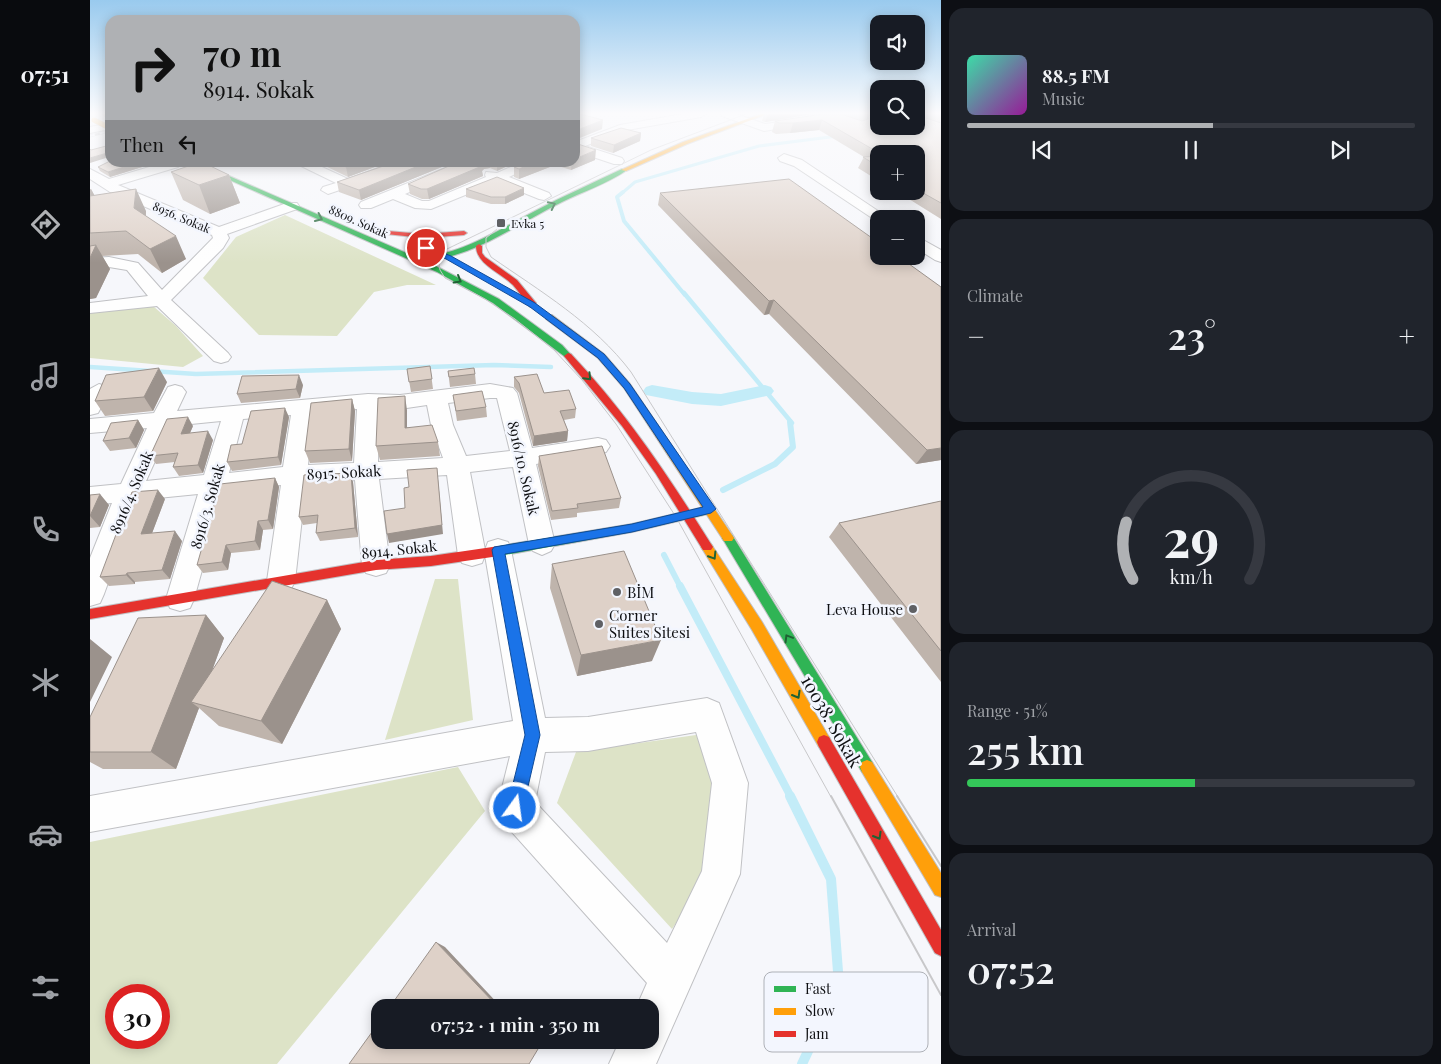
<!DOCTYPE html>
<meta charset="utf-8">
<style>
body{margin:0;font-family:"Playfair Display",serif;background:#20242c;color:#f1f3f6;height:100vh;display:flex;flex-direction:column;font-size:19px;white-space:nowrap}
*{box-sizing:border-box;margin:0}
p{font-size:16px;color:#9ea1a6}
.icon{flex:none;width:28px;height:28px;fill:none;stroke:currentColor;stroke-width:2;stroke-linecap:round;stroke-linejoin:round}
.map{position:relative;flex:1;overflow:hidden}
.panel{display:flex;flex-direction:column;gap:8px;padding:8px;background:#0d0f14;width:500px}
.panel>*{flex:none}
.hud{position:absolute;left:15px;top:15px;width:475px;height:152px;border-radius:15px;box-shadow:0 2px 12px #0003;background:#afb1b4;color:#111;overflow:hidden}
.fabs{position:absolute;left:780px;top:15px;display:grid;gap:10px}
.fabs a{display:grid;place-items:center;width:55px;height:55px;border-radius:10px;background:#171b24;box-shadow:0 2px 12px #0003;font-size:25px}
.speed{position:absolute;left:15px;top:984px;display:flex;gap:10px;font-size:25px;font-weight:700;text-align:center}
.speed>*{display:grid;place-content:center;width:65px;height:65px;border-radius:50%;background:#171b24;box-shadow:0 2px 12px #0003;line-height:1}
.speed .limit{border:8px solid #d22;background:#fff;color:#111}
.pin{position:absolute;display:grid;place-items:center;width:42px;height:42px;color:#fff;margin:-21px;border:2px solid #fff;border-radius:50%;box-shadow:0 1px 5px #0007}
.me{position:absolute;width:55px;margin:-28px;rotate:14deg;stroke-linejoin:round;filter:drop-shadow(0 0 4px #0008)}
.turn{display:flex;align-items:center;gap:18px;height:105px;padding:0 15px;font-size:22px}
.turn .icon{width:65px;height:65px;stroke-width:2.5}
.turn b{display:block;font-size:35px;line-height:42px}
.then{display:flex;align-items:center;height:48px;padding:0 15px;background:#0003;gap:10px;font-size:19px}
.big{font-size:38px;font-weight:600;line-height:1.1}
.panel .widget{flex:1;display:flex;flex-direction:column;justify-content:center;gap:8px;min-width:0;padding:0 18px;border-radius:15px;background:#20242c}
.panel .dial{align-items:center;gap:0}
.dial svg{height:130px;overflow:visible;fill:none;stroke:#363941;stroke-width:7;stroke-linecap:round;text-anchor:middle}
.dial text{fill:#f1f3f6;stroke:none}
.song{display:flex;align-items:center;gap:15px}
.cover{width:60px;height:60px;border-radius:8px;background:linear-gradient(135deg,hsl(160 70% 55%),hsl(300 70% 35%))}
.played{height:5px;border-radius:2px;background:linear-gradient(90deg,#afb1b4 55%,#363941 55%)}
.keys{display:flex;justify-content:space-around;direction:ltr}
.heat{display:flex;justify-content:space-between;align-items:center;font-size:28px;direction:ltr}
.charge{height:8px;border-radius:4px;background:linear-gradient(90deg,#34c759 51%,#363941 0)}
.trip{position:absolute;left:281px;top:999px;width:288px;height:50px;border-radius:15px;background:#171b24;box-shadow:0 2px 12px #0003;font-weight:600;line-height:50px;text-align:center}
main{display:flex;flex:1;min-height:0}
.tabs{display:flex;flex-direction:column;width:90px;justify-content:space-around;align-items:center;background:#090b0e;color:#9ea1a6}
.tabs .icon{width:35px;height:35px}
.tabs .active{color:#afb1b4}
.tabs b{font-size:22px;color:#f1f3f6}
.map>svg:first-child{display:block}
.green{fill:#dde3c7;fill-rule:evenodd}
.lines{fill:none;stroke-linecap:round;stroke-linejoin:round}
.stream-far5{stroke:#c3ecf8;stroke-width:3}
.stream-far4{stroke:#c3ecf8;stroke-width:4}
.stream-far3{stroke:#c3ecf8;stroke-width:4.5}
.stream-far2{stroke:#c3ecf8;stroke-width:6}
.stream-far1{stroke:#c3ecf8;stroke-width:8}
.stream{stroke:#c3ecf8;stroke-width:10}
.canal{fill:#c3ecf8;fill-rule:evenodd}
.street-casing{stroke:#c0c1c4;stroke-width:2}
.fast-casing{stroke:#c0c1c4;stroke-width:2}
.slow-casing{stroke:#c0c1c4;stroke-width:2}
.jam-casing{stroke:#c0c1c4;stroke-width:2}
.street{fill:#fefefe;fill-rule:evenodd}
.fast{fill:#30b455;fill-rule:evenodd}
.slow{fill:#ff9f0a;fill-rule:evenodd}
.jam{fill:#e5322d;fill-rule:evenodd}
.tram-far1{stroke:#c8c8ca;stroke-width:1}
.tram{stroke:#c8c8ca;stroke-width:2}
.rail-casing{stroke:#c8c8ca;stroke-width:2.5}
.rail{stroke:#f3f6fe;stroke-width:2;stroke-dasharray:5;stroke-linecap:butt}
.slow-bridge-casing{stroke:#c0c1c4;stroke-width:5.5;stroke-linecap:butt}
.slow-bridge{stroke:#ff9f0a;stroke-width:5}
.wall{fill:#bfb4ac}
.shaded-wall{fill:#9b928c}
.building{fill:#ded1c8;stroke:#9b928c}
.oneway{stroke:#1f6234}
.route{fill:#1a73e8;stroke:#114b97}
.poi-dot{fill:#5f6064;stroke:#f3f6fe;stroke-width:2}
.labels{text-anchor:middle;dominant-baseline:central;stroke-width:5;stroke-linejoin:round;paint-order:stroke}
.far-street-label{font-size:12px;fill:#0e0f12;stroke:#f3f6fe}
.far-poi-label{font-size:12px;fill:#0e0f12;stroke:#f3f6fe;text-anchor:start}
.street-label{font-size:15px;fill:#0e0f12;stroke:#f3f6fe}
.poi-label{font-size:15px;fill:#0e0f12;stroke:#f3f6fe;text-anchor:start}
.near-street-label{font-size:18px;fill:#0e0f12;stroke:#f3f6fe}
.key{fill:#f3f6fe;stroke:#aeb1b7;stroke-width:1}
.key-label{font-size:14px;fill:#0e0f12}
</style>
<main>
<nav class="tabs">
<b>07:51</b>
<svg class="icon active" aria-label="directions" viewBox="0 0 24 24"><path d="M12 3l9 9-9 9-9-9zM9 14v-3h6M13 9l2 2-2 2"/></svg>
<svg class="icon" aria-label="music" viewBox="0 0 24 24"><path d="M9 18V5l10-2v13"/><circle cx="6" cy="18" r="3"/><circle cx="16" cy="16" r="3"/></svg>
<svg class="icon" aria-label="phone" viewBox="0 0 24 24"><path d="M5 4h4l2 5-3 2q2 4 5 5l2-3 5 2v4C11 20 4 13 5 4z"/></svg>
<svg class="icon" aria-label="climate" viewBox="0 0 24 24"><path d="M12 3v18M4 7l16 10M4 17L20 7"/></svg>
<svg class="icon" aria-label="car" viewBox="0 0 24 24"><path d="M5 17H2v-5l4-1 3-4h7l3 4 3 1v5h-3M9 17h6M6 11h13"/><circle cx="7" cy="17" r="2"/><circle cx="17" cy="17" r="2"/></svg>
<svg class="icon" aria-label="filters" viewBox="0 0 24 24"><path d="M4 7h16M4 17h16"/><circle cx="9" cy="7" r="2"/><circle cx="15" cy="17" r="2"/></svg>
</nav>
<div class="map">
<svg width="851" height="1064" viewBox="0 0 851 1064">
<rect width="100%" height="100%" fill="#f6f7fb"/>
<path class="green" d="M195 215 346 285H317L284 292 247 336 169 335 113 278 146 237Z
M63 306 86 326 113 356 93 367 0 358V313Z
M345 579H368L383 720 295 740Z
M613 734 623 779 619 854 598 905 582 929 467 803 486 752Z
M368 767 395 811 187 1064H0V842ZM26 995H69V1038H26Z"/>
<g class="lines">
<path class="stream-far5" d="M531 194 545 182 669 146 748 136"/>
<path class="stream-far4" d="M533 192 527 197 534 221 595 295"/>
<path class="stream-far3" d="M594 293 702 423
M0 367 106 374 404 365 461 367"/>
<path class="stream-far2" d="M633 490 685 464 703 447 700 422
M574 555 591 588"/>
<path class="stream-far1" d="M590 586 701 797"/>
<path class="stream" d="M700 796 741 879 749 985 712 1064"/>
<path class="canal" d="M562 385 602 392 631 394 675 385 681 387 684 391 681 395 631 406 602 404 556 395 553 391 556 387Z"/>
<defs>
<path id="street" d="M593 114H616L611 117 537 130 495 146 532 158 534 161 532 164H524L485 151V142L530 125Z
M631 114H646L675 124 718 118 723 121 718 124 674 131 632 116Z
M20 123V129L0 133V127Z
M694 154 712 160 800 219H789L788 222 704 166 690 161 688 158Z
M76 162 90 164 88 167 28 185 129 227 197 203H207L209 206 207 209 137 234 139 238 133 248 81 300 138 353 141 357 138 361 131 363 124 361 67 306 0 313V303L58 296 37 270 19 267 0 268V258L19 257 48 263 72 290 123 238 122 235 20 192 0 179V169L19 179Z
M203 162H221L258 179 305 162H325L323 165 238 194 231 190 233 187 246 183Z
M370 162H388L315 194 332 201H339L396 177 395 175 396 172 407 173 432 162H450L419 177 459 193 461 196 454 200 449 199 407 182 341 209 325 208 303 199 281 208H271L269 205 271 202Z
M826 236 851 250V262L845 260 826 248Z
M9 384 16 386 20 391 8 413 0 415V389Z
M400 384 423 388 427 393 442 448 508 438 516 440 520 446 516 452 508 454 446 464 465 544 461 551 452 555 443 551 439 544 423 467 380 472 395 550 398 542 408 539 418 542 421 550 455 718 498 717 617 698 629 703 658 783 650 874 566 1064H519L530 1040H560V1008H546L557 983 412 821 407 808 420 756 0 832V796L423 721 395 555 392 563 382 566 372 563 368 555 357 475 289 479 300 565 296 573 286 576 276 573 272 565 265 480 216 482 205 581 201 589 191 593 181 589 177 581 191 485 134 491 104 599 100 608 90 611 80 608 76 599 108 494 48 500 14 594 10 603 0 606V558L22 503 0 505V487L31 484 57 428 0 433V419L64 413 78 387 85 385 92 387 96 392 87 411 278 394 310 395ZM400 398H407L420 451 376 456 363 425 358 403ZM337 405 341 425 353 458 288 462 289 408 310 409ZM267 409 264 463 218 465 223 413ZM201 415 193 467 139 473 153 419ZM131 421 114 475 56 481 81 426ZM606 732 622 783 612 871 577 943 445 802 455 752 498 751Z"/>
<path id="fast" d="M99 162H107L328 258C374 253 405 232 445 211 473 196 503 183 532 169L537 170C519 183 492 192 472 202 427 224 386 256 336 261L409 299 472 345 482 356 478 359 403 303 347 272Z
M614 507 618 508 619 511 618 514 542 532 409 556 405 554 403 551 405 548 409 546 542 524Z
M638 534 642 535 782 762 784 767 782 772 777 774 772 772 634 541 632 538 634 535Z"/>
<path id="slow" d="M13 114H18L20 116 16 117Z
M671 114H677L597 144 536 171 531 170 593 142Z
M456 315H462L514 354 540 384 642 535 644 538 642 541H634L534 388 508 358 456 319Z
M617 542 621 544 672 622 739 737 741 742 739 747 734 749 729 747 662 630 613 550 611 547 613 544Z
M777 760 782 762 851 873V897L845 895 772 772 770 767 772 762Z"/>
<path id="jam" d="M298 231 333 234 374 231 377 233 374 235 333 238 296 234V232Z
M389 244 392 246V253L395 257 427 280 446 303V307H440C434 299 429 292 423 285 411 273 386 264 386 246Z
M478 353 481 354C536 412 579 477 621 544L623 547 621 550H613L566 474 532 426 474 356Z
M409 546 413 548 415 551 413 554 409 556 341 566 286 570 0 619V609L286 560 341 556Z
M734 735 739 737 851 930V956L845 953 729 747 727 742 729 737Z"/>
</defs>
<use href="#street" class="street-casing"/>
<use href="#fast" class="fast-casing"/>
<use href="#slow" class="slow-casing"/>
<use href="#jam" class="jam-casing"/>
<use href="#street" class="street"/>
<use href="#fast" class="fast"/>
<use href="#slow" class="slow"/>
<use href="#jam" class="jam"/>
<path class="tram-far1" d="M656 114 561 150 357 249 348 259 350 270 355 278 395 299 425 319 464 350 492 380 526 424 586 517 741 797
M407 229 396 238V247L401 257C450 291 504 323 541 372L808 797"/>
<path class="tram" d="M741 796 851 995
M807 796 851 866"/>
<defs>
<path id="rail" d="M0 136 20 131"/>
</defs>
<use href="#rail" class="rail-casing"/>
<use href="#rail" class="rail"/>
<defs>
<path id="slow-bridge" d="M4 120 20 128"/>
</defs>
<use href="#slow-bridge" class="slow-bridge-casing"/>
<use href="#slow-bridge" class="slow-bridge"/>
</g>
<path class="wall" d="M674 114H723L675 122 672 121Z
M751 114H851V219L806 191H826V154H789V181L768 168 774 157 729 130 700 133 686 134 682 132 685 121Z
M551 133 550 141 523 153 501 146V138Z
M505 160 481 170 465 165 429 179 424 177V167L432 162H485Z
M227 162H298L258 177Z
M305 162H364L271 200 249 192 247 182Z
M368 162H426L407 171 400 168 394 169 392 171 393 176 339 199H332L320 194 318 184Z
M65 163 20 177 10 171 8 167Z
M81 172 139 175 150 203 120 214 93 200Z
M0 189H1L4 195 56 211V216L96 259 72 273 48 254 12 256 20 269 6 298 0 299Z
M376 189 434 195 415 204H401L376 197Z
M570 193 851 287V460L826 464 679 314 674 315 568 205Z
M340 366 343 389 321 392 317 369Z
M358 371 385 374 386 384 360 387Z
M424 377 454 393 486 409 485 418 474 420 478 431 477 441 443 446 429 393 424 387Z
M77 382 63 411 15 416 5 401Z
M213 385 210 398 151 403 147 394Z
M363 395 396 407 397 417 367 421Z
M262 399 265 411 262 461 220 463 215 451Z
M317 410V427L348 442 350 456 290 460 286 446Z
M199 417 191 465 142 471 137 462 152 444Z
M48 420 54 430 46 448 20 451 13 441Z
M103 426 100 433 123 440 113 473 89 476 83 467 85 462 66 464 60 456Z
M449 456 531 498 529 508 487 513V517L461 520 448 466Z
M185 478 189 487 183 529 173 530 170 550 141 553 138 570 113 573 107 565Z
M263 482 268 537 230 541 226 533 227 523 213 525 209 517Z
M0 495 19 505 10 527 0 528Z
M75 499 62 533 92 541 80 579 45 582V584L19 586 10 577Z
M851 501V682L739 537 749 523Z
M462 564 562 661 487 676 460 588Z
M237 600 251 629 192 744 129 726 109 708 86 769H13L0 762V717L116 615 134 638 122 670Z"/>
<path class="shaded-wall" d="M678 114H723L675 122Z
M513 120 512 129 485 140V131Z
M732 120 729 130 700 133 703 123Z
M551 133 550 141 523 153 524 145Z
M506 150 505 160 481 170 482 162H485V159Z
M17 153 19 157 0 163V158Z
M50 162 65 163 20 177 18 172Z
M269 162H298L258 177 256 167Z
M338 162H364L271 200 269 190Z
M391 162H399L400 168 394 169 392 171 393 176 339 199 337 189Z
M407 162H426L407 171Z
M445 162H465V165L429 179V169Z
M139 175 150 203 120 214 109 185Z
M434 188V195L415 204V197Z
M1 189 13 211 0 203V190Z
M46 189 56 211 55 230 44 208Z
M86 236 96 259 72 273 60 249Z
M6 245 20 269 6 298 0 299V258Z
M684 300 679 314 674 315 679 301Z
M69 368 77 382 63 411 54 397Z
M209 375 213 385 210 398 206 389Z
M315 396 317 410V442L315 428Z
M262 399 265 411 262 461 259 449Z
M195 408 199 417 191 465 188 457Z
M98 417 103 426 96 442 91 434Z
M48 420 54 430 46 448 39 438Z
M118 431 123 440 113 473 108 465Z
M478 431 477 441 443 446 444 436Z
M851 448V460L826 464 837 450Z
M347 468 353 534 299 543 297 534Z
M261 473 263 482 268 537 265 528Z
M185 478 189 487 183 529 178 520Z
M68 490 75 499 58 544 51 534Z
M10 494 19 505 10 527 0 516Z
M168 521 173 530 170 550 165 541Z
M85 531 92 541 80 579 72 570Z
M136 545 141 553 138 570 132 562Z
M37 573 45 582V584L36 575Z
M237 600 251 629 192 744 171 721Z
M116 615 134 638 110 704 101 702 109 708 86 769 61 752Z
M0 639 22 657 0 702Z
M571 640 562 661 487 676 491 655Z
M346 942 355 947 412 1008H409Z
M440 1040H443L446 1042 448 1049Z"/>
<path class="building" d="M485 114H490L513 120 485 131Z
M733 114H751L772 121 778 119V115L775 114H789V126H826V114H830V116L851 123V203L826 189V154H791L732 120 703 123H689L685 121Z
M531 128 551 133 524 145 501 138Z
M485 143 506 150 485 159Z
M20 145V156L17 153 0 158V149L1 150Z
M789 156V167L773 157Z
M20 161V162H50L18 172 8 167Z
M110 162H112L139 175 109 185 81 172Z
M246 162H269L256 167Z
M305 162H338L269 190 247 182Z
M368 162H391V163L392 166 337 189H331L318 184Z
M432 162H445L429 169 424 167Z
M407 177 434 188 415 197H401L376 189Z
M699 179 789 243V256H808L851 287V448L837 450 684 300 679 301 570 193Z
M46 189 44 208 86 236 60 249 36 231 0 233V196Z
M6 245 0 258V246Z
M340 366 342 379 319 382 317 369Z
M69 368 54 397 5 401 16 375Z
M384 368 385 374 359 377 358 371Z
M447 374 454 393 479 390 486 409 470 411 478 431 444 436 429 383 424 377Z
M209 375 206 389 147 394 152 376Z
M392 391 396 407 366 411 363 395Z
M315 396V428L342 425 348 442 286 446 288 398Z
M262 399 259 449 215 451 221 403Z
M195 408 188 457 137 462 141 445 152 444 161 411Z
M98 417 91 434 118 431 108 465 83 467 88 453 60 456 77 419Z
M48 420 39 438 13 441 21 423Z
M512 446 531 498 487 504 488 508 462 511 449 456Z
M347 468 352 525 297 534 294 511 315 508 314 488 319 487 317 470Z
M261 473 265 528 226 533 228 515 209 517 214 475Z
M185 478 178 520 168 521 165 541 136 545 132 562 107 565 130 484Z
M68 490 51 534 85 531 72 570 37 573 36 575 10 577 42 492Z
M10 494 0 516V495Z
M851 501V651L749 523Z
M534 551 571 640 491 655 462 564Z
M182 581 237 600 171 721 101 702Z
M116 615 61 752H0V717L48 618Z
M346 942 409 1008H299Z
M290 1021V1040H440L448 1049 439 1064H259Z"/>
<defs><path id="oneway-chevron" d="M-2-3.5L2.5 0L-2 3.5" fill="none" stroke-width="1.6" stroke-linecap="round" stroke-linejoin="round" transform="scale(1.25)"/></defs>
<g class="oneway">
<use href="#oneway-chevron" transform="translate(462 205) rotate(-26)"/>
<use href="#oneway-chevron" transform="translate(229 218) rotate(25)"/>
<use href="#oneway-chevron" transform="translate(368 280) rotate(30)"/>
<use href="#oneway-chevron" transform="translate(498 377) rotate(46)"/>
<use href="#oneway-chevron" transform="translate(623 556) rotate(58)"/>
<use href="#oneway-chevron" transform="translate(698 638) rotate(-121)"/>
<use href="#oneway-chevron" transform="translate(707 695) rotate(60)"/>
<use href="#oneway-chevron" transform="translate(788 836) rotate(60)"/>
</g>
<linearGradient id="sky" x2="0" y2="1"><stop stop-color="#99caee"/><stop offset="0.43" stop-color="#fbfbfd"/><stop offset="1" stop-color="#fbfbfd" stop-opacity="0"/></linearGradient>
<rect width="851" height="263" fill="url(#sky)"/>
<path class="route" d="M336 246 361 256 445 303 514 354 540 384 626 509 621 513 542 532 415 554 450 735 433 808 430 813 425 815 419 813 417 808 435 735 402 550 404 547 542 524 613 507 534 388 508 358 440 307 356 259 334 250 333 248Z"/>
<g class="poi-dot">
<rect x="406" y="218" width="10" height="10" rx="2.5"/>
<circle cx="527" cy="592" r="5"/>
<circle cx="823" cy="609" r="5"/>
<circle cx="509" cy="624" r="5"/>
</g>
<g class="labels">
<g class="far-street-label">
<text transform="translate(92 217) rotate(23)">8956. Sokak</text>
<text transform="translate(269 221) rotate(24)">8809. Sokak</text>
</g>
<g class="far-poi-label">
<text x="421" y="223">Evka 5</text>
</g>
<g class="street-label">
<text transform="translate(434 468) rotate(77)">8916/10. Sokak</text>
<text transform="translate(254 472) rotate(-3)">8915. Sokak</text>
<text transform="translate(41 492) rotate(-67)">8916/4. Sokak</text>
<text transform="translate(117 506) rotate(-74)">8916/3. Sokak</text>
<text transform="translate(309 549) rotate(-6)">8914. Sokak</text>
</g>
<g class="poi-label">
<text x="537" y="592">BİM</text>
<text x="813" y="609" text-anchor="end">Leva House</text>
<text x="519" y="615">Corner<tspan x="519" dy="17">Suites Sitesi</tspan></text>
</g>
<g class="near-street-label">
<text transform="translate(742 721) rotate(60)">10038. Sokak</text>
</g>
</g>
<rect x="674" y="972" width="164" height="80" rx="8" class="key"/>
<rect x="684" y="986" width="22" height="6" fill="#30b455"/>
<rect x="684" y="1008" width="22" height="7" fill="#ff9f0a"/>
<rect x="684" y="1031" width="22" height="6" fill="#e5322d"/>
<g class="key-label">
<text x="715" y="994">Fast</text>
<text x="715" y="1016">Slow</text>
<text x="715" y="1039">Jam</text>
</g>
</svg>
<div class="fabs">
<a><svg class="icon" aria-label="sound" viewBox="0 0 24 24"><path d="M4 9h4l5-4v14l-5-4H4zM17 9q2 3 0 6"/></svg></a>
<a><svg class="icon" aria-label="search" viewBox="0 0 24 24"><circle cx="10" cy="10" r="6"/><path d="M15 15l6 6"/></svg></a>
<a>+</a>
<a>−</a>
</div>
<div class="speed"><div class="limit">30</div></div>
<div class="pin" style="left:336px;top:248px;background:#d93025"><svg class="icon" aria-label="arrive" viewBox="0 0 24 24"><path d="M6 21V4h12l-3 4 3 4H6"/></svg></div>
<svg class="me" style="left:425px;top:808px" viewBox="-20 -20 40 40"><circle r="17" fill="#1a73e8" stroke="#fff" stroke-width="3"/><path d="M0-11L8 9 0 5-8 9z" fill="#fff"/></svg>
<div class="trip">07:52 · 1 min · 350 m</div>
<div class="hud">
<div class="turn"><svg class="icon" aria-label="right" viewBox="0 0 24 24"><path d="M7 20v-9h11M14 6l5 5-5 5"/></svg><div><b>70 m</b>8914. Sokak</div></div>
<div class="then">Then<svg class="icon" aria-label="left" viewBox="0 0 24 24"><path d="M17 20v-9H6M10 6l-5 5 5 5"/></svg></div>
</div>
</div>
<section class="panel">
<div class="widget">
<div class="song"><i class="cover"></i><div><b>88.5 FM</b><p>Music</p></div></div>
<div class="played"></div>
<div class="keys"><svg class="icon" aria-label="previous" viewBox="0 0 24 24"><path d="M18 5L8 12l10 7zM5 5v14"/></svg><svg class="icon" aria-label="pause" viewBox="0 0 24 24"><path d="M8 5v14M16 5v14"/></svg><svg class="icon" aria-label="next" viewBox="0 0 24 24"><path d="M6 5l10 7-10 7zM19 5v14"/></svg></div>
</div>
<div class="widget"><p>Climate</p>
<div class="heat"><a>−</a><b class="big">23°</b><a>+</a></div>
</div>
<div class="widget dial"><svg viewBox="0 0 100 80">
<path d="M14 69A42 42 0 1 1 86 69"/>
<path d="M14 69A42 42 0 0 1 10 34" stroke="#afb1b4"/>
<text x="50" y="56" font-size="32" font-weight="700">29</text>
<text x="50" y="72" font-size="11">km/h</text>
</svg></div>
<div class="widget"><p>Range · 51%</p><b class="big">255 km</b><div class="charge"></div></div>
<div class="widget"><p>Arrival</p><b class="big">07:52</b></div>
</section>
</main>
